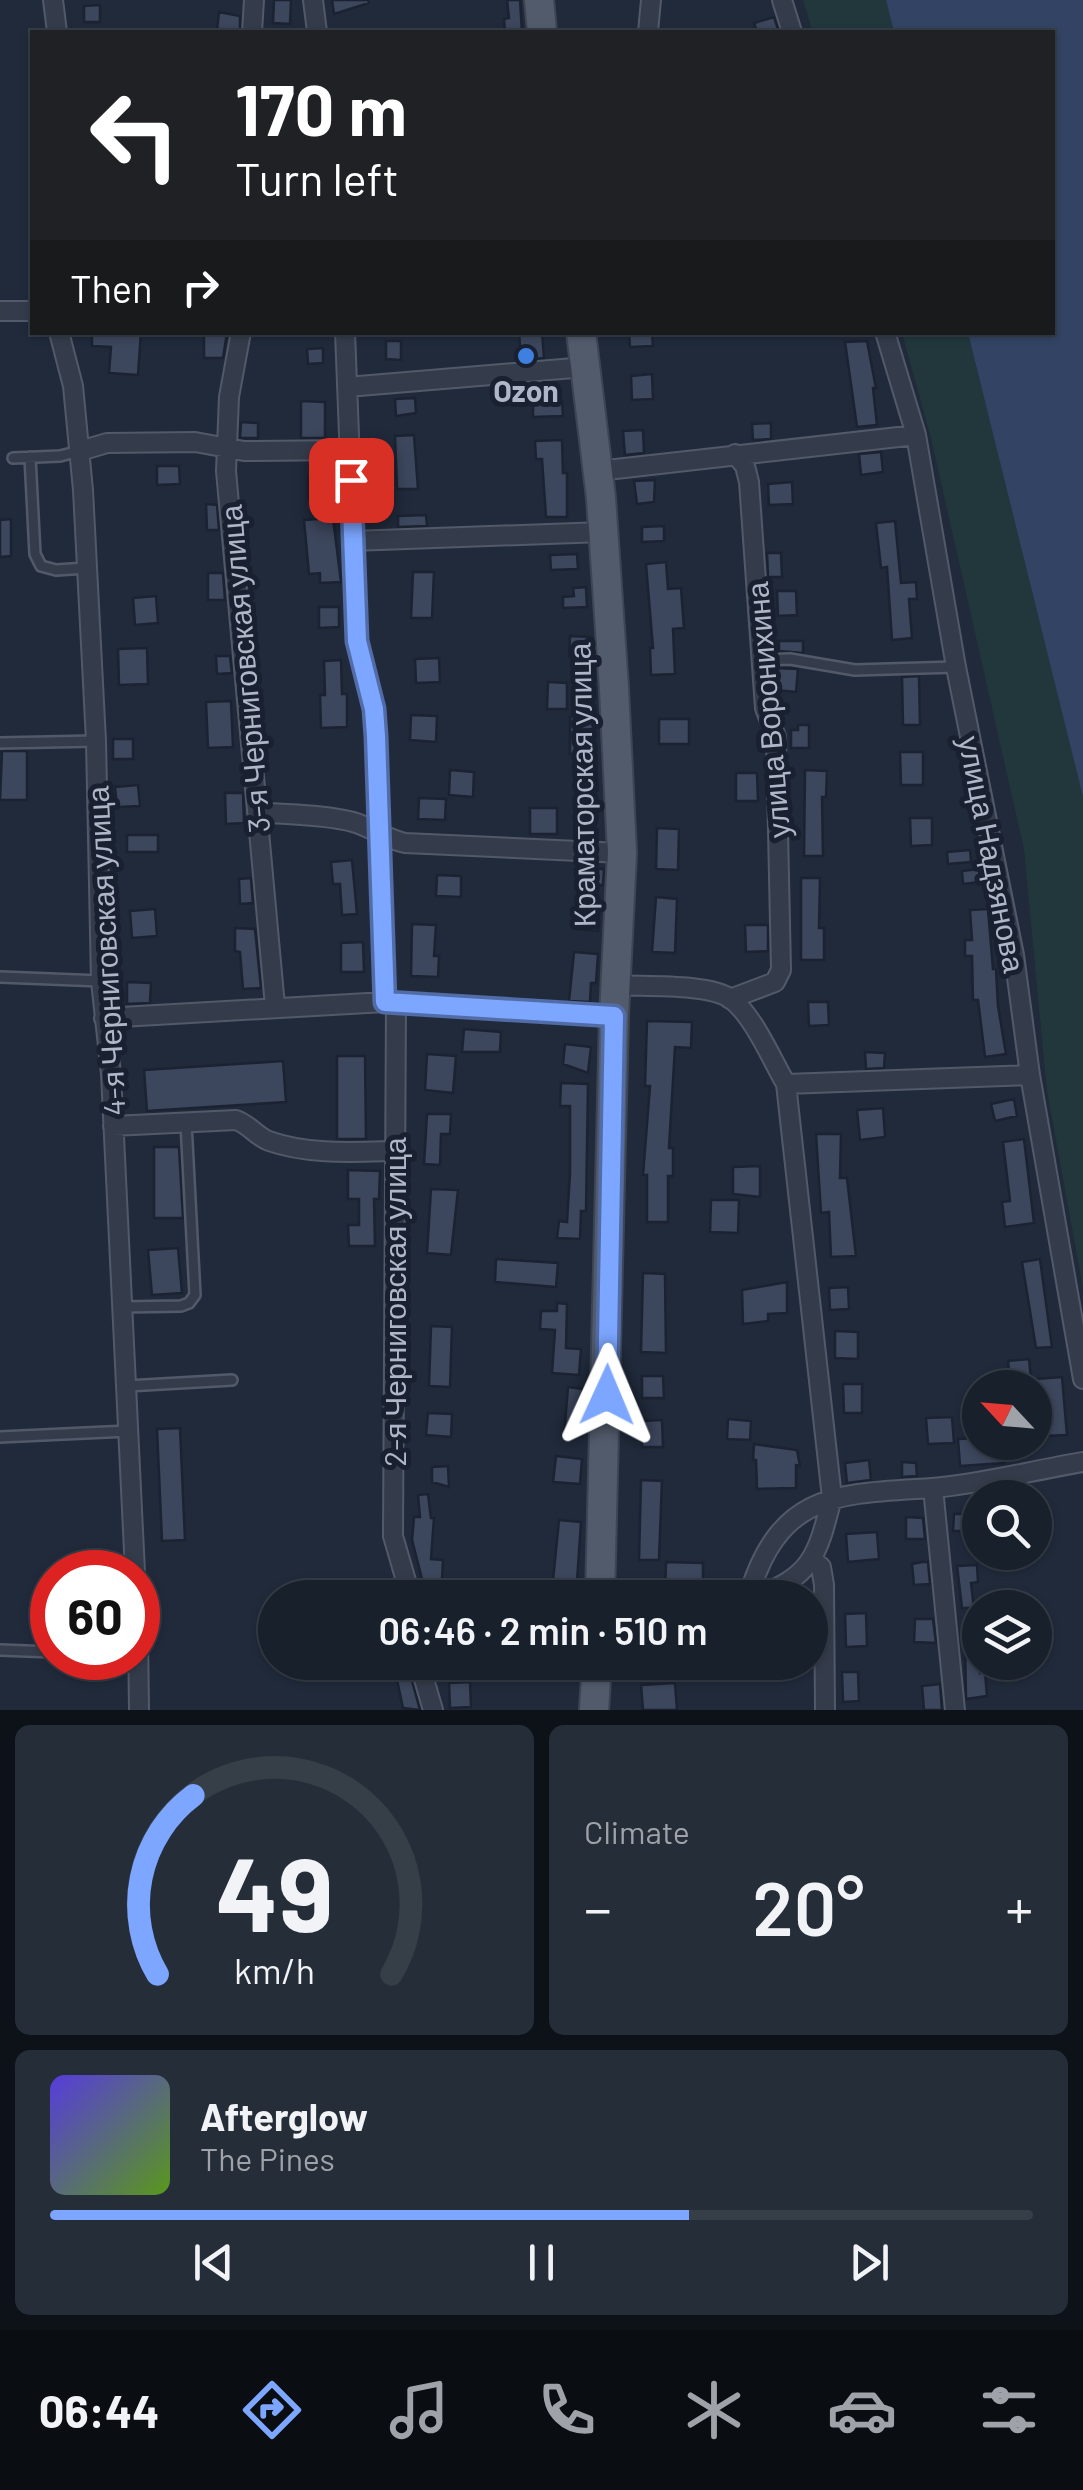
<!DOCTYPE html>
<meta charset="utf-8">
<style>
body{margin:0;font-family:Barlow,sans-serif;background:#252d38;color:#f1f3f6;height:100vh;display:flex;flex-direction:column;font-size:38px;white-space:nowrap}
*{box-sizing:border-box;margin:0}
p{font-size:32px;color:#9fa3a9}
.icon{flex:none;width:55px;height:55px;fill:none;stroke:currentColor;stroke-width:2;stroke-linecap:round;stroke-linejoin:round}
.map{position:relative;height:1710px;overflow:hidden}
.drawer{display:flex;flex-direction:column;gap:15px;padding:15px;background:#0d1218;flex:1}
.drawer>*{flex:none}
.hud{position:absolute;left:30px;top:30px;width:1025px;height:305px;border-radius:0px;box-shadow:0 2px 8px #0004,0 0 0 2px #363e48;background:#202124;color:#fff;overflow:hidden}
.needle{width:65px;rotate:296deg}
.tools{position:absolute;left:962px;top:1370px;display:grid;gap:20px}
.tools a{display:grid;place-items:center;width:90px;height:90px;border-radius:50%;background:#18202c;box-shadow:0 2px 8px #0004,0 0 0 2px #363e48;font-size:50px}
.speed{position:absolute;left:30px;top:1550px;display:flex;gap:20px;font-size:50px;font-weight:700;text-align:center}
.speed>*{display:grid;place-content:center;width:130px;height:130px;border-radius:50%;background:#18202c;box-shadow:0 2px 8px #0004,0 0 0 2px #363e48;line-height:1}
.speed .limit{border:15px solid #d22;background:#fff;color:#111}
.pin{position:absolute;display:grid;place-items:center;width:85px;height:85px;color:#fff;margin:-42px;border-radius:20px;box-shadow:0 5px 15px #0006}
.me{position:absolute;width:110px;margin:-55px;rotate:1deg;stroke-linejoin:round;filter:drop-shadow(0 0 8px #0008)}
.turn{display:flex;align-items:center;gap:35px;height:210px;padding:0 40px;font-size:45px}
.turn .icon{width:130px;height:130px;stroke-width:2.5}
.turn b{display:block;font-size:70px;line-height:85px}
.then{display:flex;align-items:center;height:95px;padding:0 40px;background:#0003;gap:20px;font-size:38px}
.big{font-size:75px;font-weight:600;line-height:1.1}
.drawer .card{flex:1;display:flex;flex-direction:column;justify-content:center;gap:15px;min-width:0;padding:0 35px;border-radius:15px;background:#252d38}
.drawer .dial{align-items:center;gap:0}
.dial svg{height:260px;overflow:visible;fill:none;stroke:#363e48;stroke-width:7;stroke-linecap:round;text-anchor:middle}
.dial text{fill:#f1f3f6;stroke:none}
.song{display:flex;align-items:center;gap:30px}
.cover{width:120px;height:120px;border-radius:15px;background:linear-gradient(135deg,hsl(250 70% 55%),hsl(90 70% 35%))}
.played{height:10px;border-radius:5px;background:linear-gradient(90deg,#7ca6ff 65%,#363e48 65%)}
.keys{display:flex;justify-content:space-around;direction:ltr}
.heat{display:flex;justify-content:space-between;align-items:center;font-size:55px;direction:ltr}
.drawer .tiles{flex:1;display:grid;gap:15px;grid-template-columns:1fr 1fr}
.card:last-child{grid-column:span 2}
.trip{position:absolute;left:258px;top:1580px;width:570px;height:100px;border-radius:50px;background:#18202c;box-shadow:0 2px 8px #0004,0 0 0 2px #363e48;font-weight:600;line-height:100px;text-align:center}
.menu{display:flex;height:160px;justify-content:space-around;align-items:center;background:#0a0d12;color:#9fa3a9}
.menu .icon{width:70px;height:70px}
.menu .current{color:#7ca6ff}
.menu b{font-size:45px;color:#f1f3f6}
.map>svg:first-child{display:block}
.green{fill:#22373c}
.water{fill:#324364}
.building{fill:#3c465c;stroke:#1b2332;stroke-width:2.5}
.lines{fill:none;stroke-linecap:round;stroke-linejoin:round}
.service-casing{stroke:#525969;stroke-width:14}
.minor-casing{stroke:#525969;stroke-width:22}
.primary-casing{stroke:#3d4555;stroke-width:32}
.service{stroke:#343c4b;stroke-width:9}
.minor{stroke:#343c4b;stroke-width:18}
.primary{stroke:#525b6c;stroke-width:28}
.route-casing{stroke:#516ca6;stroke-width:25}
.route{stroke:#7ca6ff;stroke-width:18}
.shop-dot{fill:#3f7fe0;stroke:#192130;stroke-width:4}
.labels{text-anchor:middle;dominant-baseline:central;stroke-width:10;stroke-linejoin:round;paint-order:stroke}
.poi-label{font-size:30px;font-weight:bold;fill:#afb6c8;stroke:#192130}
.street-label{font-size:30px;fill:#afb6c8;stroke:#192130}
</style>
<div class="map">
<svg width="1083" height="1710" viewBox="0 0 1083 1710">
<rect width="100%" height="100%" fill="#202a3b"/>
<path class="green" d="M803 0H886L894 32H813Z
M902 333H968L1083 797V1288L1047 1091 1024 849 931 438Z"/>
<path class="water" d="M886 0H1083V797L968 333 1052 332V32H894Z"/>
<path class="building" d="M274 0H291L290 24 273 23Z
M332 0H368L369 3 334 14Z
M507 0H520L522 32H505L504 19 509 18Z
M100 5V22H84V6Z
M219 12 240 16V32L217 30Z
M774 17 779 32H757L754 23Z
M92 332H141L138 375 109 373 111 347 92 346Z
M519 332H542L544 358 521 360Z
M629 332H652L653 346 630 347Z
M204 333H227L223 358H204Z
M386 341H401V360L386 359Z
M867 341 876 388H873L877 425 857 427 845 342Z
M323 348V363L308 364 307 349Z
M652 374 653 399 632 400 631 376Z
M415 398 416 413 396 416 395 399Z
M301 401 325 402V438H301Z
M562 402 563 416 533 417V404Z
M241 422 258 423V438H240Z
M771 423V439L753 440 752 424Z
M643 430 644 453 625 455 623 431Z
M414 435 418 489H397L395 436Z
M562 440 563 473H567V517H546L542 459H536L535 441Z
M881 452 883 472 861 475 859 454Z
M157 466H179L180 484 157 485Z
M308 478H328V498H308Z
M655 480 654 502 637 504 634 481Z
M792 482 793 504 769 505 768 484Z
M206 504 217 505 219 530H207Z
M426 515 427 526 398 527V516Z
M333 518 341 582 320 583V573L309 574 304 520Z
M11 519V556L0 557V520Z
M895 521 901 583 916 582 917 599H909L912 638 892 640 887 567 881 568 876 523Z
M664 526V541L642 542V527Z
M767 553H781L782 577H768Z
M577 554 578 569 551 570 550 555Z
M666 562 668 589 681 588 684 628 673 629 675 674 651 675 650 648H653L646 564Z
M413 572H434L432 618H411Z
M208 573H223L225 600H208Z
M586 587 587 607 563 608V597L574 596 573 588Z
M777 591H796L797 615 778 616Z
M156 596 158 623 135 625 133 598Z
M319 607H339V627L319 628Z
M570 636 592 637V658L569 657Z
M779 641H803V653L779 651Z
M147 648 148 684 119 685 118 649Z
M216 656H230L232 673 217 674Z
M439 658 440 682 416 683 415 659Z
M341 660 342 694H347V727L321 728 320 695H325L324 661Z
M775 668 798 669 796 692 776 690Z
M919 676 920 725H903L902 677Z
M548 682 567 683V709H547Z
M231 701 233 747 208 748 206 702Z
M411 715 437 716 436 742 410 740Z
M592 716 598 791H580V754H570V717Z
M659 719H689V744H659Z
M798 725H809V748H791V730H798Z
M113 739H133V759H113Z
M2 751H27V800H0Z
M900 752H923V785H901Z
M450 770 474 772 473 797 449 795Z
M805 770 827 771 826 797H822L823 856H804Z
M736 773H757L758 801H736Z
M138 785 140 806 117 807 115 787Z
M225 793H243L244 823 226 824Z
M419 798 446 799 445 820 418 819Z
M530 808H557V834H530Z
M910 818H932V845L911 846Z
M657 828 679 829 678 870 656 869Z
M127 835H158V852H127Z
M970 850 971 862 948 864 947 852Z
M352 860 357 914 342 915 340 884H333L331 862Z
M580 869H604L603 885H580Z
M979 869 980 882 963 884 962 871Z
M437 875 461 876V897L436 896Z
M251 878 253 903 240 904 239 879Z
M801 878H820L819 928H824V960H801Z
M656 897 677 899 675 953 652 952Z
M155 909 157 936 132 938 130 911Z
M988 909 993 969H996L998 1006 1006 1054 985 1057 978 1000H973L972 956H965V940H972L970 910Z
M577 912 599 913 598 931 577 929Z
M412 924 436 925 434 956H439L438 977 411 976Z
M745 925H768V951L746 952Z
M235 928 255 929 261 988 243 989 240 952 235 951Z
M363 942 364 972H341V943Z
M574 952 598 954 596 983H591L590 1002 569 1001Z
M127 982 151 983 150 1003 127 1004Z
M808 1002H828L829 1025 809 1026Z
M647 1021 692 1022 691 1048 675 1047 669 1148H673V1176H668V1222H647V1175H643L650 1086H645Z
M464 1029 501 1032 500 1052H462Z
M565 1044 591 1047 588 1073 563 1064Z
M865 1052 885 1053 884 1068 866 1069Z
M427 1054 456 1056 453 1093 425 1090Z
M337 1056H365L366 1139H337Z
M283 1061 286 1102 147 1111 144 1070Z
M561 1083 588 1084 586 1211H581L580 1239 557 1238 559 1221 567 1222 570 1173V1106H560Z
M1014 1099 1017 1116 995 1121 991 1104Z
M883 1108 885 1137 860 1140 857 1110Z
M427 1114H451L450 1134H441L440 1165 424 1164Z
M816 1134H841L840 1178H847L856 1256 831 1257 829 1212 821 1213Z
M1024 1139 1034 1223 1005 1227 1002 1202 1010 1201 1003 1142Z
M154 1147H179L183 1218H154Z
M760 1166V1197L733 1194V1167Z
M348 1170 380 1171 379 1199H374L375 1246H349L348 1225H359V1199H348Z
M431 1189 458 1190 451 1255 427 1253Z
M711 1200H739L738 1233 710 1232Z
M178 1248 182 1293 152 1295 148 1250Z
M496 1259 558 1263 556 1287 495 1282Z
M1040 1259 1052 1347 1036 1348 1022 1262Z
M643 1273 665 1274 666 1353 641 1352Z
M787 1282V1313L768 1314V1321L743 1324 742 1290Z
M848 1287 849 1309 830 1310 829 1288Z
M557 1303 567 1304 566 1348 581 1349 579 1375 552 1373 555 1330 540 1329 541 1311H557Z
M431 1326 452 1327 450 1387 429 1386Z
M835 1331 858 1332V1359L835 1358Z
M1029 1359 1031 1379 1010 1381 1008 1361Z
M642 1376H663L664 1398H642Z
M1062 1377 1067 1435 1042 1436 1036 1379Z
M843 1384H862V1413H844Z
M568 1387 583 1389 582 1436H564Z
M428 1413 452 1414 451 1437 426 1435Z
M952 1417 954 1443 928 1444 926 1418Z
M728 1419 751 1421 750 1440 727 1439Z
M662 1420 663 1447H642V1421Z
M180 1428 185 1540 162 1541 157 1429Z
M980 1438V1442H1003L1004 1463 960 1466 958 1439Z
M754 1444 797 1450 800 1466 796 1465V1488L757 1489 756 1460H753Z
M556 1456 582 1459 580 1484 553 1482Z
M869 1460 871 1480 847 1483 845 1463Z
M902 1462 916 1463 917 1476 902 1477Z
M448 1466 449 1487 432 1482V1467Z
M641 1480 662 1481 659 1560H639Z
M428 1494 431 1518H434L431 1559 443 1560 442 1580 422 1579 412 1540 414 1517H420L418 1495Z
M954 1514H980V1531H953Z
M906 1517 923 1518 925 1539H906Z
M559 1520 581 1522 577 1582 553 1580Z
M877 1532 879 1559 848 1562 846 1534Z
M666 1562 703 1563V1594L665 1593Z
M922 1562H928L930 1584 914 1585 912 1564Z
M977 1565 978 1582 971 1583 974 1608H962L957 1566Z
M866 1613 867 1646 846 1647 845 1614Z
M915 1619H933L936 1643 914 1642Z
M978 1640 980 1673 985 1672 987 1696 966 1699 965 1642Z
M393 1662H407L420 1710 403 1708 397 1680H393Z
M842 1672H858L859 1701 843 1702Z
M470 1682 471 1707 450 1708 449 1683Z
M675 1683 677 1710H643L641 1685Z
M940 1684 942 1710H924L922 1686Z"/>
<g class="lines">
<defs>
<path id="service" d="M30 457 35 554 41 566 56 570 87 568
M13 458 60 456 80 451
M761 660 790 659 855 670 956 667
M0 743 96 741
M0 977 101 981
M122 1307 181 1306 189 1303 195 1295 186 1123
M127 1386 232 1380
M0 1437 128 1431
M0 1650 52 1652"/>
<path id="minor" d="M53 0 57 32
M313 0 317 32
M782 0 792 32
M252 32 254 0
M648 32 651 0
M0 311H32
M59 332 73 386 83 490 96 741 101 981 111 1074 135 1572
M241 332 229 397 226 471 275 1006
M345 332 357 641 374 709 377 763 385 1002
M885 332 916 435 956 667 1014 955 1030 1075 1083 1379
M347 387 586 367
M80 451 107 443 195 442 244 451 350 450
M598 471 916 435
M352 541 603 532
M257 812C288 815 322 814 353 822 371 827 386 839 405 843L622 853
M615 985C644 987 708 983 731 999 753 1015 772 1060 786 1084L1030 1075
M730 999 775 982 781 970 776 737 765 708 749 482 745 466 735 454
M396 1004 393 1536 411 1598
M104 1018 385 1002 614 1016
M113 1126 236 1120C250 1125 256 1136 269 1141 308 1155 354 1152 395 1151
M933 1488 955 1710
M813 1560 821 1567 824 1585 825 1710
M748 1598C779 1491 838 1494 932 1488 982 1484 1034 1470 1083 1462
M752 1598C812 1577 817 1557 832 1498L786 1084
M138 1631 139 1710
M419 1662 433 1710"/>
<path id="primary" d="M539 0 542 32
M581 332 601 498 614 688 622 853 614 1016 600 1598
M594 1710 597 1662"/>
</defs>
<use href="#service" class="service-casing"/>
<use href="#minor" class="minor-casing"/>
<use href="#primary" class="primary-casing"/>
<use href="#service" class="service"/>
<use href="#minor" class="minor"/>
<use href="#primary" class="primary"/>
</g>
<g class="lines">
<defs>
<path id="route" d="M351 480 357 641 374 709 376 736 385 1002 614 1016 607 1395"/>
</defs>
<use href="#route" class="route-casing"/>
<use href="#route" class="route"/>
</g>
<circle class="shop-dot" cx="526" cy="356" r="10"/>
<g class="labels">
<g class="poi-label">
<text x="526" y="390">Ozon</text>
</g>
<g class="street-label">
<text transform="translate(244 669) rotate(-95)">3-я Черниговская улица</text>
<text transform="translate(767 710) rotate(-95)">улица Воронихина</text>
<text transform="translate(581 785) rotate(-91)">Краматорская улица</text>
<text transform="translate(993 854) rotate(79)">улица Надзянова</text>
<text transform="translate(105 951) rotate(-93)">4-я Черниговская улица</text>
<text transform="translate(394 1302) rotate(-90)">2-я Черниговская улица</text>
</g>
</g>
</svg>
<div class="tools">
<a><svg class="needle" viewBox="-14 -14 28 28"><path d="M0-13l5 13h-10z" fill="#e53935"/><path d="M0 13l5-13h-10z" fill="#9fa3a9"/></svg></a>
<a><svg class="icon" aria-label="search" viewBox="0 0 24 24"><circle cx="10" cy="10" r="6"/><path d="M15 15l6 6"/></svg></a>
<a><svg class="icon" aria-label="layers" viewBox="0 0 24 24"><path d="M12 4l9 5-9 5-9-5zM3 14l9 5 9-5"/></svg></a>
</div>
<div class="speed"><div class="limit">60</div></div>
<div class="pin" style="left:351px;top:480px;background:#d93025"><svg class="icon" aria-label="arrive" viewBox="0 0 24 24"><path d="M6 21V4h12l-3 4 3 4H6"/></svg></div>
<svg class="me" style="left:607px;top:1395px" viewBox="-20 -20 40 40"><path d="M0-17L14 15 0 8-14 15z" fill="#7ca6ff" stroke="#fff" stroke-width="4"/></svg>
<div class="trip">06:46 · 2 min · 510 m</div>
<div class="hud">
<div class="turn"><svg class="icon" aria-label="left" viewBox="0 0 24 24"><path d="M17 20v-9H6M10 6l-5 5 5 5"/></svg><div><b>170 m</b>Turn left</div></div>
<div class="then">Then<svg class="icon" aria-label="right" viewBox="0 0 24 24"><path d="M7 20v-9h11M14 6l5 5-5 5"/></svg></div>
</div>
</div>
<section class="drawer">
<div class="tiles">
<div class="card dial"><svg viewBox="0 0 100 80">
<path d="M14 69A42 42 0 1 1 86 69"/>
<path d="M14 69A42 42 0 0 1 25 14" stroke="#7ca6ff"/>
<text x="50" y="56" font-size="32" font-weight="700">49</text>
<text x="50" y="72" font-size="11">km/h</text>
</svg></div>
<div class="card"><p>Climate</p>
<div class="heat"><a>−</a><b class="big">20°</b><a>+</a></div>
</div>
<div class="card">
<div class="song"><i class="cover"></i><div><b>Afterglow</b><p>The Pines</p></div></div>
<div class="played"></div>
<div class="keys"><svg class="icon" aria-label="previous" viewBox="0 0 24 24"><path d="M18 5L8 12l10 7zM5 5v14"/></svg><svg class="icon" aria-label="pause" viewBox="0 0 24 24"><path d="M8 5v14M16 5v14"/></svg><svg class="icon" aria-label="next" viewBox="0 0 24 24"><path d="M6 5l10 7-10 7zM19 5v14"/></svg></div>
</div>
</div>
</section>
<nav class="menu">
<b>06:44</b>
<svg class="icon current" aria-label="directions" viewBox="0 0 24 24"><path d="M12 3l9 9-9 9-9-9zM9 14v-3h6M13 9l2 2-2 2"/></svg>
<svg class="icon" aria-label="music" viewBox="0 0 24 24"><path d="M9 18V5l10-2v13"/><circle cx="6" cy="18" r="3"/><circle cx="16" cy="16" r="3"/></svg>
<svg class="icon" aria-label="phone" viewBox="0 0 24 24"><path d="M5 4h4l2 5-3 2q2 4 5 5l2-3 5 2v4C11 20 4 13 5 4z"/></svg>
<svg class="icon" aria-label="climate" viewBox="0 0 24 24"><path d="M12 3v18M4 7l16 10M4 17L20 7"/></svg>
<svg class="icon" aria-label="car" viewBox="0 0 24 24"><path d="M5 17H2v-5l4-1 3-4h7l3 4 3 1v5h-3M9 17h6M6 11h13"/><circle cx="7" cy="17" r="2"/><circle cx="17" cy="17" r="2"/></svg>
<svg class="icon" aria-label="filters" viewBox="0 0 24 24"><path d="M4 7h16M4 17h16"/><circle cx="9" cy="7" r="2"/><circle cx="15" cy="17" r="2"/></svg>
</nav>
